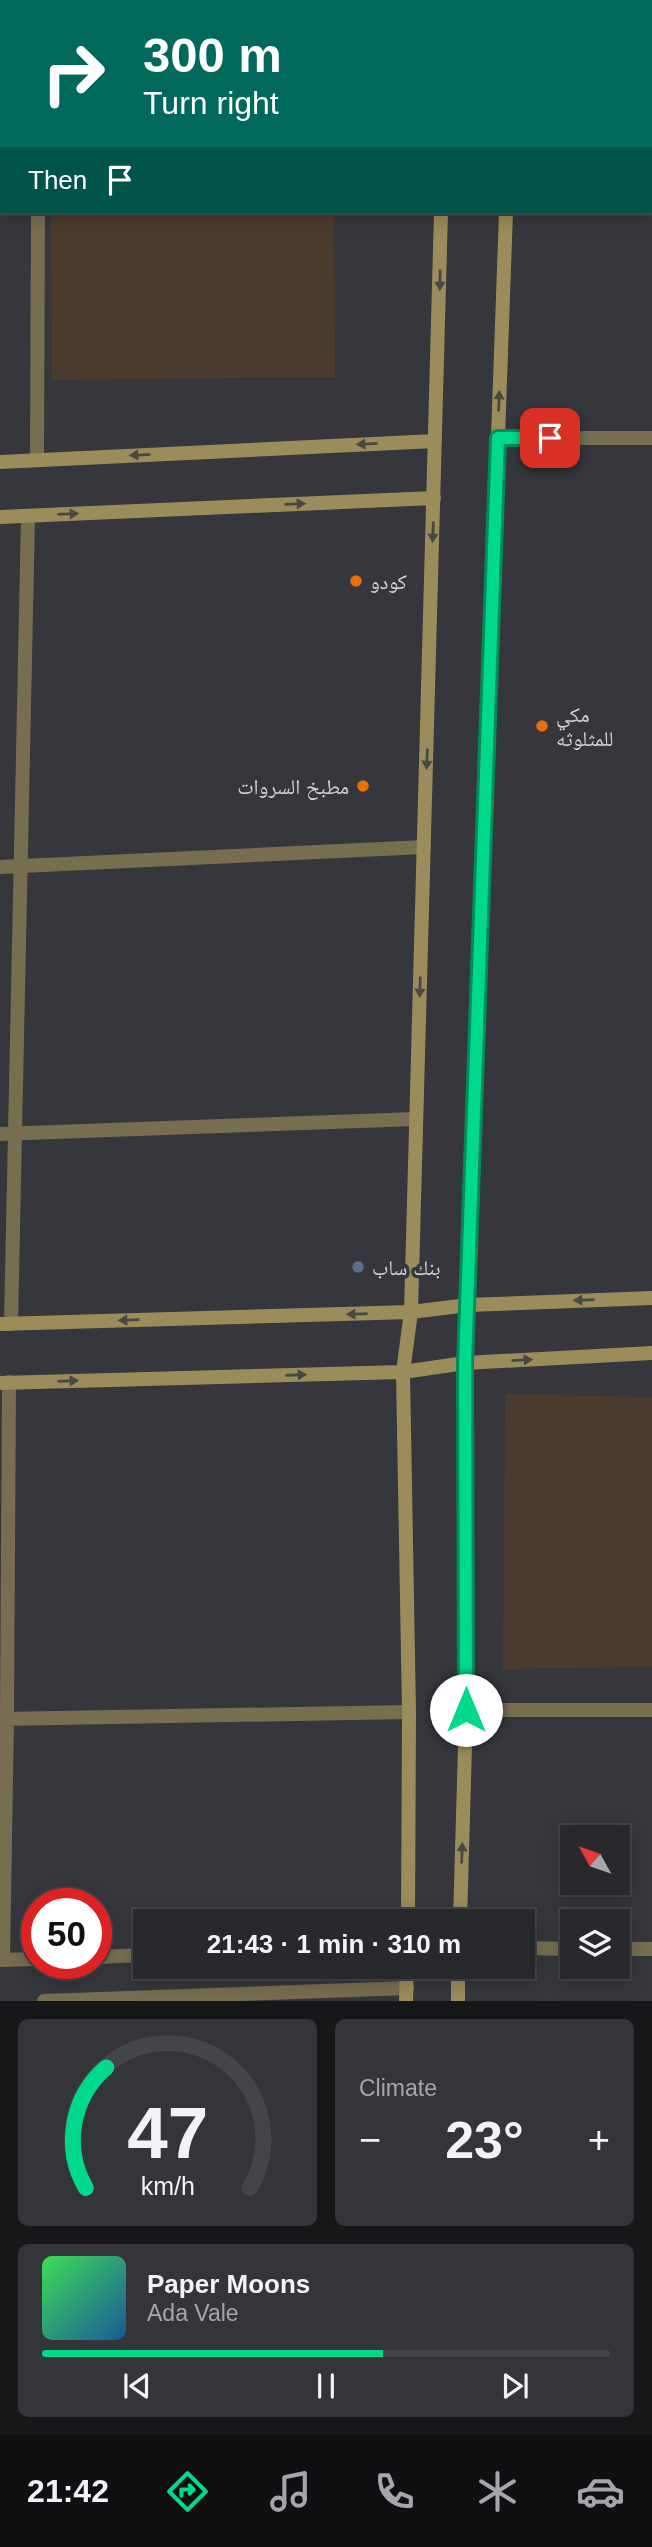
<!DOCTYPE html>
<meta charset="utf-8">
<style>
body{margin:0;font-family:Arial,"Noto Naskh Arabic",sans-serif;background:#343539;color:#f1f3f6;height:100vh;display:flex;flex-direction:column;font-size:26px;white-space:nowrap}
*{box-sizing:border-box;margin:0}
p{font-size:23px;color:#a5a6aa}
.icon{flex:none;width:38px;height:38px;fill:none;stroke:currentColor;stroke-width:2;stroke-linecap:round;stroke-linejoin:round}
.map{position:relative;height:2001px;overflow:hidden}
.panel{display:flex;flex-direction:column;gap:18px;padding:18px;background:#161719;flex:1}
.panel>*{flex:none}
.top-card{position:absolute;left:0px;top:0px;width:653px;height:214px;box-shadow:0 4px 18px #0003,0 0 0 2px #444549;background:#00695c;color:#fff;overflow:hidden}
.needle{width:46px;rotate:310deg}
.fabs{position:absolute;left:560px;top:1825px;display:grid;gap:14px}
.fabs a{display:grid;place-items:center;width:70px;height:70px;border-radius:0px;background:#28292d;box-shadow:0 4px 18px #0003,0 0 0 2px #444549;font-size:35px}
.speed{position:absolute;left:21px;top:1888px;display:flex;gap:14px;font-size:35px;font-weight:700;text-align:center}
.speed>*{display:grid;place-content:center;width:91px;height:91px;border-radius:50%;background:#28292d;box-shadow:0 4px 18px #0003,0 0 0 2px #444549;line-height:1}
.speed .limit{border:10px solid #d22;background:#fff;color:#111}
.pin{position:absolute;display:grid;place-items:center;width:60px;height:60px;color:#fff;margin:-30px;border-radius:14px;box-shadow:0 4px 10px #0006}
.me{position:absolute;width:77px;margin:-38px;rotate:0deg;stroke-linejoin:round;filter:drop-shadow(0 0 5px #0008)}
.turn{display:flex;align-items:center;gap:24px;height:147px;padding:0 28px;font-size:32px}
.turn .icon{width:91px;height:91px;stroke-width:2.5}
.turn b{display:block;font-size:49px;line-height:60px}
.then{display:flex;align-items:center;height:66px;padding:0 28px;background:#0003;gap:14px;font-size:26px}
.big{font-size:52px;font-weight:700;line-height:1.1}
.panel .tile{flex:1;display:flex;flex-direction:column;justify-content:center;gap:10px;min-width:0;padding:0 24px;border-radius:10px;background:#343539}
.panel .dial{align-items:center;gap:0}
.dial svg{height:182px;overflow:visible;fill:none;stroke:#444549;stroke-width:7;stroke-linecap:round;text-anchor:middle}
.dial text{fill:#f1f3f6;stroke:none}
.song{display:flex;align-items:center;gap:21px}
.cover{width:84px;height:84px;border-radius:10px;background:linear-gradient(135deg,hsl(130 70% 55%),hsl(210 70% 35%))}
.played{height:7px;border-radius:4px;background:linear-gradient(90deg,#00d98c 60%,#444549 60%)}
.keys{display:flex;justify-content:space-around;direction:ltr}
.heat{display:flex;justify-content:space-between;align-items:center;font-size:38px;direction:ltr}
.panel .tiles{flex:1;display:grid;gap:18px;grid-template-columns:1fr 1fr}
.tile:last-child{grid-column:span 2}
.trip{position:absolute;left:133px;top:1909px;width:402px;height:70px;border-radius:0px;background:#28292d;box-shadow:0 4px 18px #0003,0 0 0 2px #444549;font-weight:700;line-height:70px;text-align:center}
.menu{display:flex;height:112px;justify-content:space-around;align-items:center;background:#101012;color:#a5a6aa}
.menu .icon{width:49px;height:49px}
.menu .on{color:#00d98c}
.menu b{font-size:32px;color:#f1f3f6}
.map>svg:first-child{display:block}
.commercial{fill:#4a3c2e}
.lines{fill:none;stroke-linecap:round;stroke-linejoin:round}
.street{stroke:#776e50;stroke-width:14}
.secondary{stroke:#9a8c5b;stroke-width:14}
.oneway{fill:#494842}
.route-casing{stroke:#008d5b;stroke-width:18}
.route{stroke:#00d98c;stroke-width:12}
.food-dot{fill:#e8710a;stroke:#35373c;stroke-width:2.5}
.service-dot{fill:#5c6f8a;stroke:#35373c;stroke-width:2.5}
.labels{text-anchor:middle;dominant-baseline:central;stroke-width:7;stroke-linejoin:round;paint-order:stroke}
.poi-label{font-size:21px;fill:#d3d4d7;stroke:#35373c;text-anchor:start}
</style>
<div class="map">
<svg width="652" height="2001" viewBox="0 0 652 2001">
<rect width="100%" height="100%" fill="#35373c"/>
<path class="commercial" d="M51 212H334L335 377 52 380Z
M505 1394 652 1397V1667L503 1669Z"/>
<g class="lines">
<path class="street" d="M45 2V0
M651 149H652
M0 183H2
M498 438H652
M37 460 38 212
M0 867 424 847
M0 1134 416 1119
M11 1324 28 516
M466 1710H652
M0 1719 409 1712
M523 1948 572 1949
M618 1949H652
M96 1957 145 1955
M0 1960 37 1959
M3 1960 7 1719 9 1382
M44 2001 407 1988"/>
<path class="secondary" d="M447 2V0
M512 2V0
M0 462 435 441
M0 517 434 498
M0 1324 411 1312 468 1305 652 1298
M0 1383 403 1372 465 1363 652 1353
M408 1922 409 1712 403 1372 411 1312 441 212
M460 1922 466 1710 465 1363 506 212
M406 2001 407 1967
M458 2001V1967"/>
</g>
<defs><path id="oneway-solid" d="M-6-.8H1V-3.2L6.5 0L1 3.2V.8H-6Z" transform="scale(1.75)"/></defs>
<g class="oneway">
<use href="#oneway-solid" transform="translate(440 280) rotate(91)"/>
<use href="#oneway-solid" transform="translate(499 401) rotate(-88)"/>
<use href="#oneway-solid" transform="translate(367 444) rotate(177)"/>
<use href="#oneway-solid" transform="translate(140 455) rotate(177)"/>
<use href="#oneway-solid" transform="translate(295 504) rotate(-2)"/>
<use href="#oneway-solid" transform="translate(68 514) rotate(-2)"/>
<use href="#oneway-solid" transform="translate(433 532) rotate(92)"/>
<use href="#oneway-solid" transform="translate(427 759) rotate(92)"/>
<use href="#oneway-solid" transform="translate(420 987) rotate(92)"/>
<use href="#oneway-solid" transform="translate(584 1300) rotate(178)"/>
<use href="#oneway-solid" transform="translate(357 1314) rotate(178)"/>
<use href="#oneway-solid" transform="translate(129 1320) rotate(178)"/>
<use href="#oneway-solid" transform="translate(522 1360) rotate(-3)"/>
<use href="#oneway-solid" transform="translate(296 1375) rotate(-2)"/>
<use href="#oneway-solid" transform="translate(68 1381) rotate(-2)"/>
<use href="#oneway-solid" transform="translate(462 1853) rotate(-88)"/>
</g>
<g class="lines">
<defs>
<path id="route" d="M466 1710 465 1363 498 438H550"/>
</defs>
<use href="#route" class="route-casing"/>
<use href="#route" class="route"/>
</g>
<g class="food-dot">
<circle cx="356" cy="581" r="7"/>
<circle cx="542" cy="726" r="7"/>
<circle cx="363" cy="786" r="7"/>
</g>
<circle class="service-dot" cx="358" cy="1267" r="7"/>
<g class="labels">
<g class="poi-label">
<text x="370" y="581">كودو</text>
<text x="556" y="714">مكي<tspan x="556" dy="24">للمثلوثه</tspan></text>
<text x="349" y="786" text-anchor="end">مطبخ السروات</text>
<text x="372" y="1267">بنك ساب</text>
</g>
</g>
</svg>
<div class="fabs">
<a><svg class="needle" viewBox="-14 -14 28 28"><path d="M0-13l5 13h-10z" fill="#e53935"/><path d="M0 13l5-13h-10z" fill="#a5a6aa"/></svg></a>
<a><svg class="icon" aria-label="layers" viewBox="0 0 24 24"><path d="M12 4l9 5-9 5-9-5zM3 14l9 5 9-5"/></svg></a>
</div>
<div class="speed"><div class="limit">50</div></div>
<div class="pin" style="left:550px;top:438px;background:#d93025"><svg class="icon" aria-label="arrive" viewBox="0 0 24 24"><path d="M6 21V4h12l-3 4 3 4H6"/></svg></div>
<svg class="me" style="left:466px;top:1710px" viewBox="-20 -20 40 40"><circle r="19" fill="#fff"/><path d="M0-13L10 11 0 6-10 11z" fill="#00d98c"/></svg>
<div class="trip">21:43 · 1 min · 310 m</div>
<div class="top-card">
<div class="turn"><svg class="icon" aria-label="right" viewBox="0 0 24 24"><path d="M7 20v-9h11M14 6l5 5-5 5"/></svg><div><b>300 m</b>Turn right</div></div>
<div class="then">Then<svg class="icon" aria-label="arrive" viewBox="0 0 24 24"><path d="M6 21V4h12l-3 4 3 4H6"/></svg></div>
</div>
</div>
<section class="panel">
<div class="tiles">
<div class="tile dial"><svg viewBox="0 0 100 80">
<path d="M14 69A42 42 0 1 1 86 69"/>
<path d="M14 69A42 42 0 0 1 23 16" stroke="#00d98c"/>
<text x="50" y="56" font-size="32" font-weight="700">47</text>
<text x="50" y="72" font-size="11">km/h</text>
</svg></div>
<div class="tile"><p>Climate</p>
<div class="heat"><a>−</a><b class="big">23°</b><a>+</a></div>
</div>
<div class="tile">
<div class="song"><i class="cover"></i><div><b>Paper Moons</b><p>Ada Vale</p></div></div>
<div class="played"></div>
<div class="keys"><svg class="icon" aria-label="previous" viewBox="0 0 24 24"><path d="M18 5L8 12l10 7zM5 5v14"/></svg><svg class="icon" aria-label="pause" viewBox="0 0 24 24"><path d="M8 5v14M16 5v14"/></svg><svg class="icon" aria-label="next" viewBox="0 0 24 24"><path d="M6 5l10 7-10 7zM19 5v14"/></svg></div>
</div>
</div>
</section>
<nav class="menu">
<b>21:42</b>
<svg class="icon on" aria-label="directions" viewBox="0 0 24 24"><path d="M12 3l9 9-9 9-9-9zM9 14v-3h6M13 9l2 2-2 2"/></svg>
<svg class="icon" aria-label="music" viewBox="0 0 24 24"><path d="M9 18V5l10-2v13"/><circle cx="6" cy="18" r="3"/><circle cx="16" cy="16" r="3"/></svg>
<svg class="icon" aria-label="phone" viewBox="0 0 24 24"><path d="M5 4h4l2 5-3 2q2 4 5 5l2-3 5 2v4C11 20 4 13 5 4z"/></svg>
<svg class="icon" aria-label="climate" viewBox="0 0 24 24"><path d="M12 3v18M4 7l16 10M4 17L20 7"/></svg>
<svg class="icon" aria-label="car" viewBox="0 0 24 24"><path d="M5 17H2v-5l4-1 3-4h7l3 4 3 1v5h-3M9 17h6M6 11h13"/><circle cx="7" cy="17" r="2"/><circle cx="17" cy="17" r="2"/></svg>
</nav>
